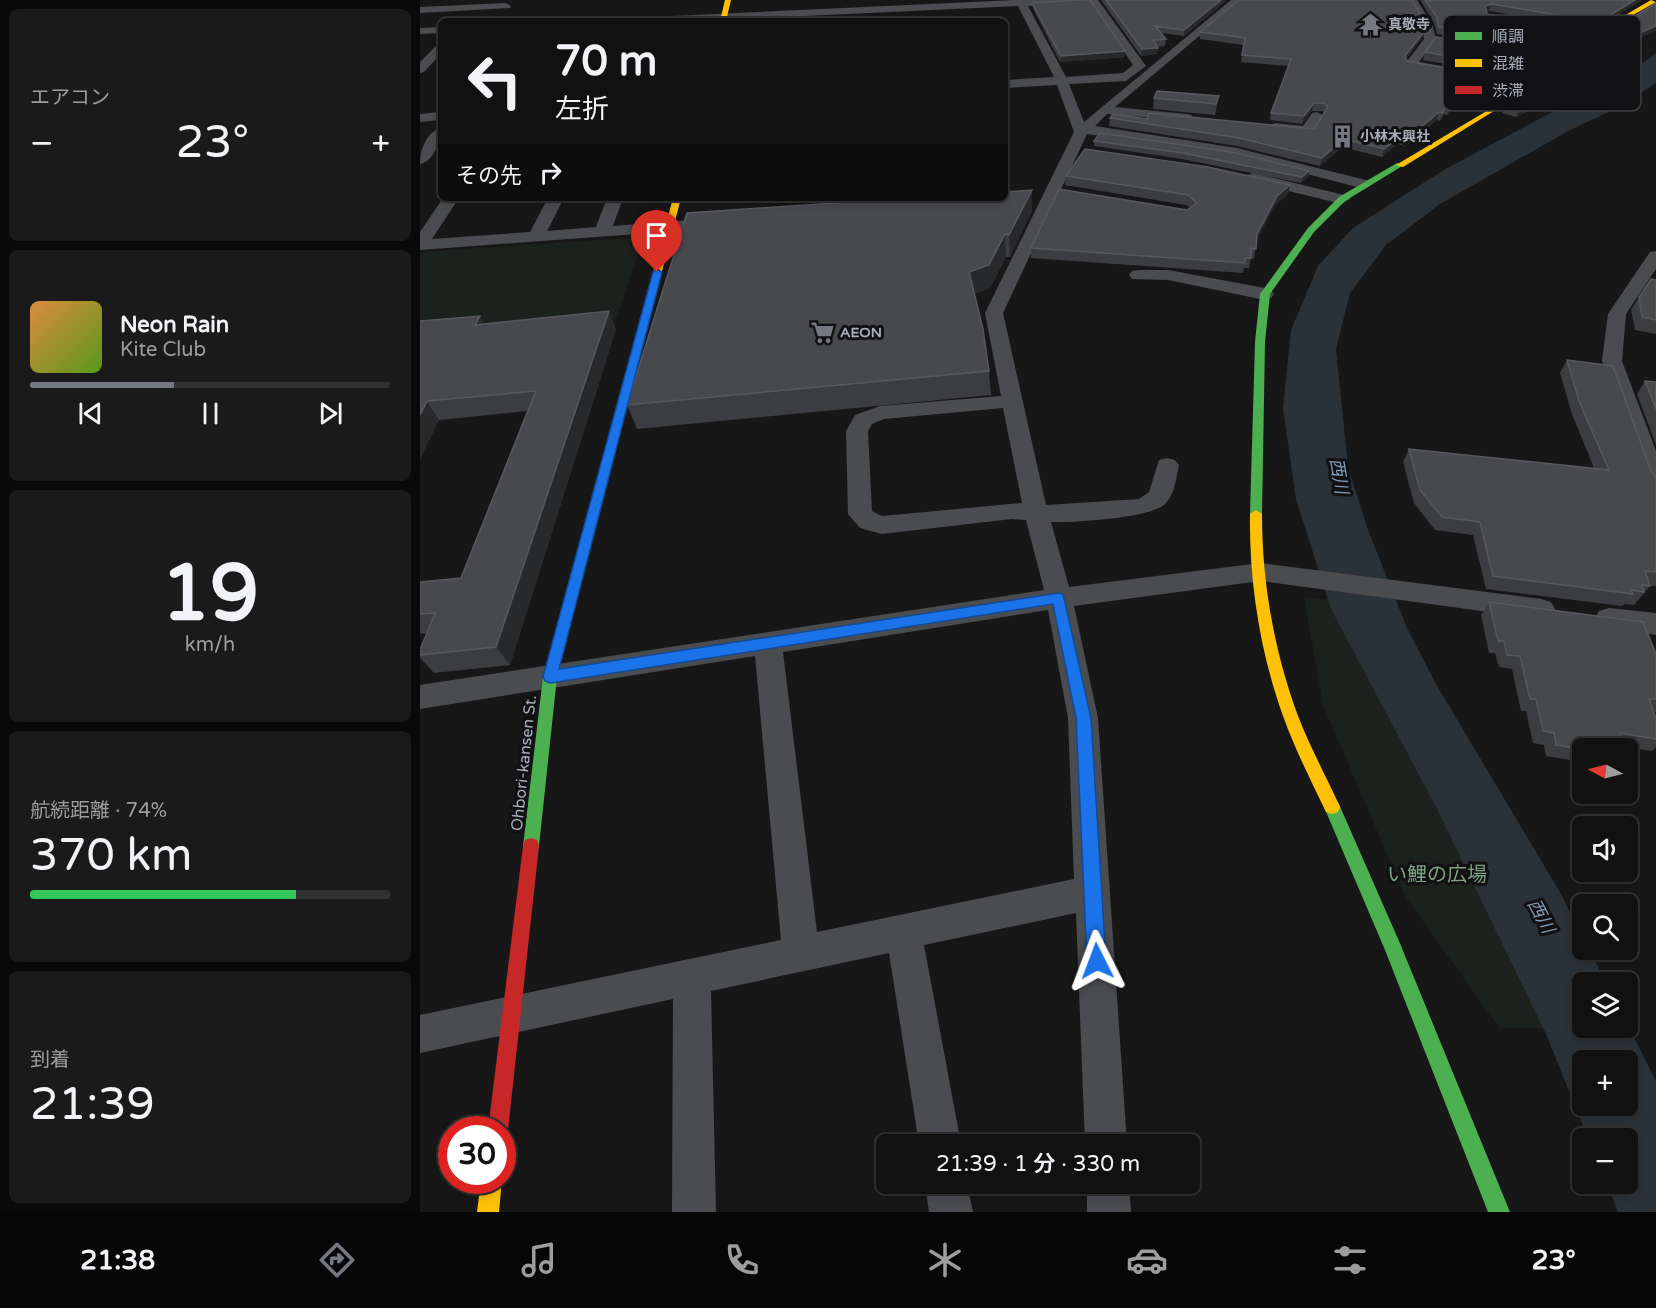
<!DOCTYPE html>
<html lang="ja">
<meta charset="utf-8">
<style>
body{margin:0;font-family:"Varela Round","Noto Sans JP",sans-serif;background:#1a1a1a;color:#f1f3f6;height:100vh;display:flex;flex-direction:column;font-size:22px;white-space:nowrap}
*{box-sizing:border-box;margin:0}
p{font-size:20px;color:#9c9d9f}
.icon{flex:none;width:33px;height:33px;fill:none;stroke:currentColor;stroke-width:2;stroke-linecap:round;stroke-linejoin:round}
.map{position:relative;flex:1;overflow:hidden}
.panel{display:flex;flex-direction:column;gap:9px;padding:9px;background:#090909;width:420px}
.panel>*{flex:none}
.top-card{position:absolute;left:18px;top:18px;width:570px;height:183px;border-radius:9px;box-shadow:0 3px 9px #0003,0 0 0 2px #303131;background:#111;color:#f1f3f6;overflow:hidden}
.needle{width:39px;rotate:277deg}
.fabs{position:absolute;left:1152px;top:738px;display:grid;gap:12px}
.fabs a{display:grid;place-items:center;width:66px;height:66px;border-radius:9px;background:#111;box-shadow:0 3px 9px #0003,0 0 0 2px #303131;font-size:30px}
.speed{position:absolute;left:18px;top:1116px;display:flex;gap:12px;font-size:30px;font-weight:700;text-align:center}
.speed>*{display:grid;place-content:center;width:78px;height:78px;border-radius:50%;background:#111;box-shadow:0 3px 9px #0003,0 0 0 2px #303131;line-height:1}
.speed .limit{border:9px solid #d22;background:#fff;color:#111}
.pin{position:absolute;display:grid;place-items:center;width:51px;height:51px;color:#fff;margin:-62px -26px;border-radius:50% 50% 50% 0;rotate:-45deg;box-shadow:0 0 6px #0007}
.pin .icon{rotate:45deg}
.me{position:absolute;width:66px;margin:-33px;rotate:357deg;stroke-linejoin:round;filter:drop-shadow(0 0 4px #0008)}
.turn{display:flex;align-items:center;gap:21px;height:126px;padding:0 18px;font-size:27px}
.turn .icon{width:78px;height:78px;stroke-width:2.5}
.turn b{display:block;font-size:42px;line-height:51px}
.then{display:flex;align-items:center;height:57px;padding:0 18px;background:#0003;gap:12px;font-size:22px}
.big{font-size:45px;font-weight:600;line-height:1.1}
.panel .tile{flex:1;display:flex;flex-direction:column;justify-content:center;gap:9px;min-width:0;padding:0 21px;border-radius:9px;background:#1a1a1a}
.panel .dial{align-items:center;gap:0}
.dial b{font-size:78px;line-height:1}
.song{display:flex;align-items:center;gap:18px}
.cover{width:72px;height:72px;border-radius:9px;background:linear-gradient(135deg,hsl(30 70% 55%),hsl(90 70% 35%))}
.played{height:6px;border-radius:3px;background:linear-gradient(90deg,#757880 40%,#303131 40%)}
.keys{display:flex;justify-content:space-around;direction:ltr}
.heat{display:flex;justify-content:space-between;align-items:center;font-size:33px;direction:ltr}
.charge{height:9px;border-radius:4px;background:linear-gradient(90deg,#34c759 74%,#303131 0)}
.trip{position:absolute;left:456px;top:1134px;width:324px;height:60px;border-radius:9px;background:#111;box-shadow:0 3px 9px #0003,0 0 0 2px #303131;font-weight:600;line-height:60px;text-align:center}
.tabs{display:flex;height:96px;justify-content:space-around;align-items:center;background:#070707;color:#9c9d9f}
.tabs .icon{width:42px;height:42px}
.tabs .current{color:#757880}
.tabs b{font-size:27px;color:#f1f3f6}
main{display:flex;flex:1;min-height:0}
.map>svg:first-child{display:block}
.green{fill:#1b211c}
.water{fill:#2a3239;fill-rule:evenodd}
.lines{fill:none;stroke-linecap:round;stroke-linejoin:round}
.street{fill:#4b4c50;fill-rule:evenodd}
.fast{fill:#4caf50;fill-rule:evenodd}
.slow{fill:#ffc107;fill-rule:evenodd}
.jam{fill:#c62828;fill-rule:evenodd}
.wall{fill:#3c3d40}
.shaded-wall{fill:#28292a}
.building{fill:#48494d;stroke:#57595e;stroke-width:1.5}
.route{fill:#1a73e8;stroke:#114b97;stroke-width:1.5}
.labels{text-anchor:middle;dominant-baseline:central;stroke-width:6;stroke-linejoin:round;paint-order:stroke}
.far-poi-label{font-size:14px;font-weight:bold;fill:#a8adb8;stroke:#111113;text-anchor:start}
.street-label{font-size:16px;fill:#a8adb8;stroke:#111113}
.water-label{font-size:18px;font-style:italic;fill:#7f9bb3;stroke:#111113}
.near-park-label{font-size:20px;fill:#7fa381;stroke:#111113}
.key{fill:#111113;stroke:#3e4045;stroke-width:1.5}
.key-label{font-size:16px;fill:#a8adb8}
</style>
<main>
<section class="panel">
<div class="tile"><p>エアコン</p>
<div class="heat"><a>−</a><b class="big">23°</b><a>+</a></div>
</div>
<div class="tile">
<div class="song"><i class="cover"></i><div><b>Neon Rain</b><p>Kite Club</p></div></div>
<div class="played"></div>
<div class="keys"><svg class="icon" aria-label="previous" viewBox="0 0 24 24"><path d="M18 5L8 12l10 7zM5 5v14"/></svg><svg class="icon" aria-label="pause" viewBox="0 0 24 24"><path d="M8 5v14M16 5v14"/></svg><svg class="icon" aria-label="next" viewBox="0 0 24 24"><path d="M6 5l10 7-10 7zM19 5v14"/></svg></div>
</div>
<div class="tile dial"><b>19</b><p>km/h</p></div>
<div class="tile"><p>航続距離 · 74%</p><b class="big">370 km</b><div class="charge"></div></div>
<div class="tile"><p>到着</p><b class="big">21:39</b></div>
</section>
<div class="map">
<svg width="1236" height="1212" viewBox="0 0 1236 1212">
<rect width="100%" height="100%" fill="#171717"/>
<path class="green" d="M223 237 197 319 0 335V252Z
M884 597 920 600 1132 1029 1079 1028 985 896 903 705Z"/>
<path class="water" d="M1236 53V83L1195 109 1150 130 1020 204 966 245 930 293 916 349 928 467 948 530 987 628 1016 684 1141 894 1162 937V950H1169L1186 982H1162V1028H1208V1025L1236 1081V1212H1198L1187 1184H1208V1138H1168L1126 1034 1016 807 911 609 876 499 863 408 871 330 898 266 933 228 1024 170 1138 109 1161 100 1223 63ZM1162 1060H1208V1106H1162Z"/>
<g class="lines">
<path class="street" d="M595 0H678L726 66 706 81 649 84 664 122 811 0H822L695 107 766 114 771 115 773 118 771 121 687 114 675 126 817 148 950 181 953 184 945 189 817 156 667 134 583 313 626 505 719 499 729 492 739 460 747 458 755 460 759 465C756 479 755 494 745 504 732 518 651 523 631 522L649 587 840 563 1121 599 1131 602 1135 609 1131 616 1121 619 840 581 654 606 678 718 707 1144H665L656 913 504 945 541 1144H499L469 953 291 991 296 1212H252L253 999 0 1053V1015L361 940 335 656 0 709V685L624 590 606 520 592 519 462 534 440 528 428 514 426 431 435 415 460 406 581 396 565 313 654 132 637 85 585 88V80L634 77 598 6 279 21H204L209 18ZM670 2 713 65 703 73 646 77 608 6ZM583 408 602 503 462 516 452 511 448 431 452 424 464 419ZM628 610 648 718 654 879 397 932 363 652Z
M987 0H997L1012 24 1016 39 999 62 1102 80 1106 81 1108 84 1106 87 1102 88 987 67 985 64 1004 39 1002 24Z
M86 3 91 6 90 8 0 13V7Z
M1130 22 1178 31 1184 34 1178 37 1126 27V23Z
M21 27V33L0 34V28Z
M21 44V54L4 72 0 73V62L17 45Z
M1087 48 1139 56 1145 60 1139 64 1083 54 1081 52Z
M21 112V120L0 122V114Z
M897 112 904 116 892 134 855 131 848 127 855 123 883 126 892 113Z
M21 128C21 141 14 161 0 164 0 151 6 132 21 128Z
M833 173 928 196 930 199 922 204 828 181 825 178 828 175Z
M23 198H39L12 239 110 232 128 198H144L127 231 176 227 187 198H203L193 226 298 218 306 223 298 228 0 250V232Z
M1236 251V269L1206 314 1202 361 1236 451V491L1228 489 1224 483 1182 361 1188 314 1230 252Z
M718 270H748L845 288 851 290 854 294 851 298 845 300 748 280 712 279 709 275 712 271Z
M1189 608 1236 613V635L1179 625 1175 618 1179 611Z
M505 1184H547L553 1212H509Z
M667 1184H709L711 1212H667Z"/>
<path class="fast" d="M977 163 984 165 925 201 894 232 850 294 845 342 842 514 836 518 832 517 830 514 835 342 840 294 888 228 919 197Z
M198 419 203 422 137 677 119 846 117 852 111 854 105 852 103 846 123 677 193 422Z
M912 800 918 802 979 941 1090 1212H1068L965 950 904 807 906 802Z"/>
<path class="slow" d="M305 0H311L306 21H300Z
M1231 0 1236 2 1194 26 1104 85 1074 111 983 167 976 165 1070 109 1100 83 1190 24Z
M253 198H261L203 422 198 425 193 422Z
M836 510 842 514C842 582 854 651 878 716 890 747 906 776 920 807L918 812 912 814 906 812C891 781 875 749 863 716 840 652 829 582 830 514Z
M61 1180 82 1179 79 1212H57Z"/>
<path class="jam" d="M111 838 117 840 119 846 88 1130 82 1139V1130H68L103 846 105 840Z"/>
</g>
<path class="wall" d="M681 0H807L764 36 741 33 746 39 745 46 737 47V54L721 56Z
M1000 0H1222L1176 28 1069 11 1066 12 1067 14 1166 30 1163 37 1137 53 1017 34 1014 23Z
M612 3 705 51V57L640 62 613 8Z
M780 32 1002 38 986 59 987 61 1089 80 1086 87 1062 107 1044 101 1036 110 1031 109 1027 115 1024 114 1020 121 1017 120 985 146 977 144 962 157 922 147 900 166 817 146 689 126 690 118 727 119 894 129 904 113 902 111H892L882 124 850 120 851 113 869 66 821 62 824 45 780 39Z
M1196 49 1204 51 1201 58 1166 84 1096 117 1082 113 1084 105Z
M1005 52 1124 55 1121 63 1099 77 1003 60Z
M799 96 795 115 733 109 734 98Z
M680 133 888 177 881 183 762 159 674 146V141Z
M646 176 868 194 855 205 836 241 834 259 831 258 829 268H824L823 273 611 258V248L767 210 770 208 766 205 645 185Z
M612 190V211L590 257H586L570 288 554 294 569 371 571 395 217 429 207 405Z
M1236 280V334L1215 330 1211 310 1219 297Z
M60 316 64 324 196 329 90 665 14 673 0 658V650L7 633 0 634V582L41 578 107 411 19 420 0 459V321Z
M1147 360 1236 477V586H1230L1214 605 1205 604 1202 606 1066 589 1053 535 1015 530 994 503 983 462 989 449 1174 468 1152 414 1140 373Z
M1225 381 1236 382V445L1217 394Z
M1069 602 1236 654V712H1234L1236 718V747L1232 751 1204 747V748H1162V762L1126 756 1124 745 1113 743 1106 711H1101L1092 669 1079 667 1075 653H1069L1061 615Z"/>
<path class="shaded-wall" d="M801 0H807L764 36V30Z
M1215 0H1222L1176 28 1179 22Z
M1072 4 1069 11 1063 13 1065 6Z
M1236 26V31L1184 54 1187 47Z
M1166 30 1163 37 1137 53 1140 47Z
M1004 32 1002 38 983 63 985 56Z
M738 48 737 54 721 56 722 49Z
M705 51V57L640 62 641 56Z
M1204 51 1201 58 1166 84 1096 117 1099 110Z
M1124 55 1121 63 1099 77 1102 69Z
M1089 80 1086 87 1062 107 1065 99Z
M1047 94 1044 101 1036 110 1038 103Z
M894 103 892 111 882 124 884 116Z
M1019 112 1017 120 985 146 987 139Z
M980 137 977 144 962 157 964 149Z
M924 139 922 147 900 166 902 158Z
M889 171 888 177 881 183 882 177Z
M870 185 868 194 855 205 835 244 837 234 857 196Z
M612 190V211L590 257 589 235Z
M585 234 586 257 570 288 551 295 549 272Z
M189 311 196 329 90 665 76 647Z
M60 316 70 334 55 325Z
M7 401 19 420 0 459V415Z"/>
<path class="building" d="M657 0H670L705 51 641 56 612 3Z
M686 0H801L764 30 735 26 746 39 733 40 738 48 722 49Z
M819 0H992L1002 18 1004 32 985 56 987 61 1089 80 1065 99 1047 94 1038 103 1033 102 1030 107H1026L1022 113 1019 112 987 139 980 137 964 149 924 139 902 158 819 138 690 118 693 114 727 119 729 113 894 129 908 107 904 103H894L884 116 851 113 871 59 822 55 825 38 780 32Z
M1005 0H1215L1179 22 1072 4 1065 6 1067 14 1166 30 1140 47 1019 27 1016 16Z
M1236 3V26L1187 47 1204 51 1169 77 1099 110 1084 105 1111 82Z
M1016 37 1124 55 1102 69 1005 52Z
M737 91 799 96 796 104 734 98Z
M680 133 817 153 889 171 882 177 763 153 674 141Z
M665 149 788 167 870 185 857 196 837 234 836 249 831 248V258H825V263L611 248 639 189 767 210 777 203 768 195 646 176Z
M612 190 589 235 585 234 569 265 549 272 563 329 569 371 207 405 267 213 491 198H585V192Z
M1231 279 1236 280V320L1222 317 1219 297Z
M189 311 76 647 0 655V650L15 613 0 614V582L41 578 116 391 7 401 0 415V321L60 316 55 325Z
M1147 360 1193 366 1231 471 1236 477V572L1225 571 1230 586 1222 585 1224 592 1211 590 1213 594 1073 576 1060 522 1022 517 1000 490 989 449 1189 470 1159 401Z
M1225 381 1236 382V409Z
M1069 602 1223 622 1236 654V699H1229L1236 718V739L1200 733 1204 748H1198L1177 745 1178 748 1162 749 1136 745 1134 733 1123 731 1116 699H1110L1100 656 1087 655 1084 641H1078Z"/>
<path class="route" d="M237 269 242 272 139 669 639 593 643 594 671 718 686 961 683 967 677 970 670 967 667 961 656 718 633 604 130 683 125 681 123 677 233 272Z"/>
<defs>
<symbol id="temple-bare" viewBox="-9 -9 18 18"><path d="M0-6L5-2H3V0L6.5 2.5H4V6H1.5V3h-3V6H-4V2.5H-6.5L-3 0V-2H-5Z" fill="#757880" stroke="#111113" stroke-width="2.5" paint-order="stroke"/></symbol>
<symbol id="building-bare" viewBox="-9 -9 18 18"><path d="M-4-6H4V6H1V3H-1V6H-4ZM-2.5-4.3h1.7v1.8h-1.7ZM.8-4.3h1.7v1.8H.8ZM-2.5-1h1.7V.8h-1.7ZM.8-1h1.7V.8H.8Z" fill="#757880" stroke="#111113" stroke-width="2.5" paint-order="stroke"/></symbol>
<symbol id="supermarket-bare" viewBox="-9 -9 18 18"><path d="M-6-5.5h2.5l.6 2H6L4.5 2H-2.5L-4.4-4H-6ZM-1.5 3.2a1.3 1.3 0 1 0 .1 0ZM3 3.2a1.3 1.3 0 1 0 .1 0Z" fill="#757880" stroke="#111113" stroke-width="2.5" paint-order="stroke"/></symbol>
</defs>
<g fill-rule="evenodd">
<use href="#temple-bare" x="934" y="8" width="33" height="33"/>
<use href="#building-bare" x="906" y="120" width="33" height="33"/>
<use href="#supermarket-bare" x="386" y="316" width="33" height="33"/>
</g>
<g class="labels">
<g class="far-poi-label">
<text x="968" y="24">真敬寺</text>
<text x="940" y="136">小林木興社</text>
<text x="420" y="332">AEON</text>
</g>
<g class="street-label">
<text transform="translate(104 763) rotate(-84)">Ohbori-kansen St.</text>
</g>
<g class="water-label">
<text transform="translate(919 476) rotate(80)">西川</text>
<text transform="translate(1121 916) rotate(62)">西川</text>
</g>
<g class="near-park-label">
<text x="1017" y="875">い鯉の広場</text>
</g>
</g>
<rect x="1023" y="15" width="198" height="96" rx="9" class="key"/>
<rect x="1035" y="32" width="27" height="8" fill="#4caf50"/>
<rect x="1035" y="59" width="27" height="8" fill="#ffc107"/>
<rect x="1035" y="86" width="27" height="8" fill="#c62828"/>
<g class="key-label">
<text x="1072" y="42">順調</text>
<text x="1072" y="69">混雑</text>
<text x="1072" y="96">渋滞</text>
</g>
</svg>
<div class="fabs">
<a><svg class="needle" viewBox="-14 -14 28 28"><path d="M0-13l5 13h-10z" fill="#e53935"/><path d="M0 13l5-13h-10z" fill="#9c9d9f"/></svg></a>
<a><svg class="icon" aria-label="sound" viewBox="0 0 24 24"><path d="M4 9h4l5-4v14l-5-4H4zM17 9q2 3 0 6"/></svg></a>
<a><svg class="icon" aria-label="search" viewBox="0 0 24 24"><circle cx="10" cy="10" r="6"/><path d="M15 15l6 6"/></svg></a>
<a><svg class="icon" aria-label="layers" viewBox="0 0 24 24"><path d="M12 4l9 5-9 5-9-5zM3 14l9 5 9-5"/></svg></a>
<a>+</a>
<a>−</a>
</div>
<div class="speed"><div class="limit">30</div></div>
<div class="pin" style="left:237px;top:272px;background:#d93025"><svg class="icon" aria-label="arrive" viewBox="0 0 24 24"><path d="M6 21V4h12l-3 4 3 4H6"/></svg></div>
<svg class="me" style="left:677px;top:961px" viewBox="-20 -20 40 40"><path d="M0-17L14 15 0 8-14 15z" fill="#1a73e8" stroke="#fff" stroke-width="4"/></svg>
<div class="trip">21:39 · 1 分 · 330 m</div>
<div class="top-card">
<div class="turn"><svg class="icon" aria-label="left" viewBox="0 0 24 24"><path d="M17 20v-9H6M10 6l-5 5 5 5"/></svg><div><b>70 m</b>左折</div></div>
<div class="then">その先<svg class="icon" aria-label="right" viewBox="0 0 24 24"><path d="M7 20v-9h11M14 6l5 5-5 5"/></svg></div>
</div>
</div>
</main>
<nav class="tabs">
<b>21:38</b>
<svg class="icon current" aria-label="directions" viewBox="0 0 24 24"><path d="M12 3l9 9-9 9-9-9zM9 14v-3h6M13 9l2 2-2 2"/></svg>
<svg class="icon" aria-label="music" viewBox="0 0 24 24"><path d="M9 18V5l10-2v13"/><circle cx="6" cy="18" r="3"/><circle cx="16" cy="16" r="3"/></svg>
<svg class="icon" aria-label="phone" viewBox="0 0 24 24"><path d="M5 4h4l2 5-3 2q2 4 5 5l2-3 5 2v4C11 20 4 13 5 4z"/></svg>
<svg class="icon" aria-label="climate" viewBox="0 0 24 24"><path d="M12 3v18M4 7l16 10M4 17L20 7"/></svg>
<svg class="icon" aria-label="car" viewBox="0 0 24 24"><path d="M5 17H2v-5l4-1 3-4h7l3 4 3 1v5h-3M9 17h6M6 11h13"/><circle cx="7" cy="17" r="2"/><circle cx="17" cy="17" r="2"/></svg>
<svg class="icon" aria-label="filters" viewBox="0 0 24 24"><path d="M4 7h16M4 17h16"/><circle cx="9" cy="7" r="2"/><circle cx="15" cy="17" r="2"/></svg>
<b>23°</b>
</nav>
